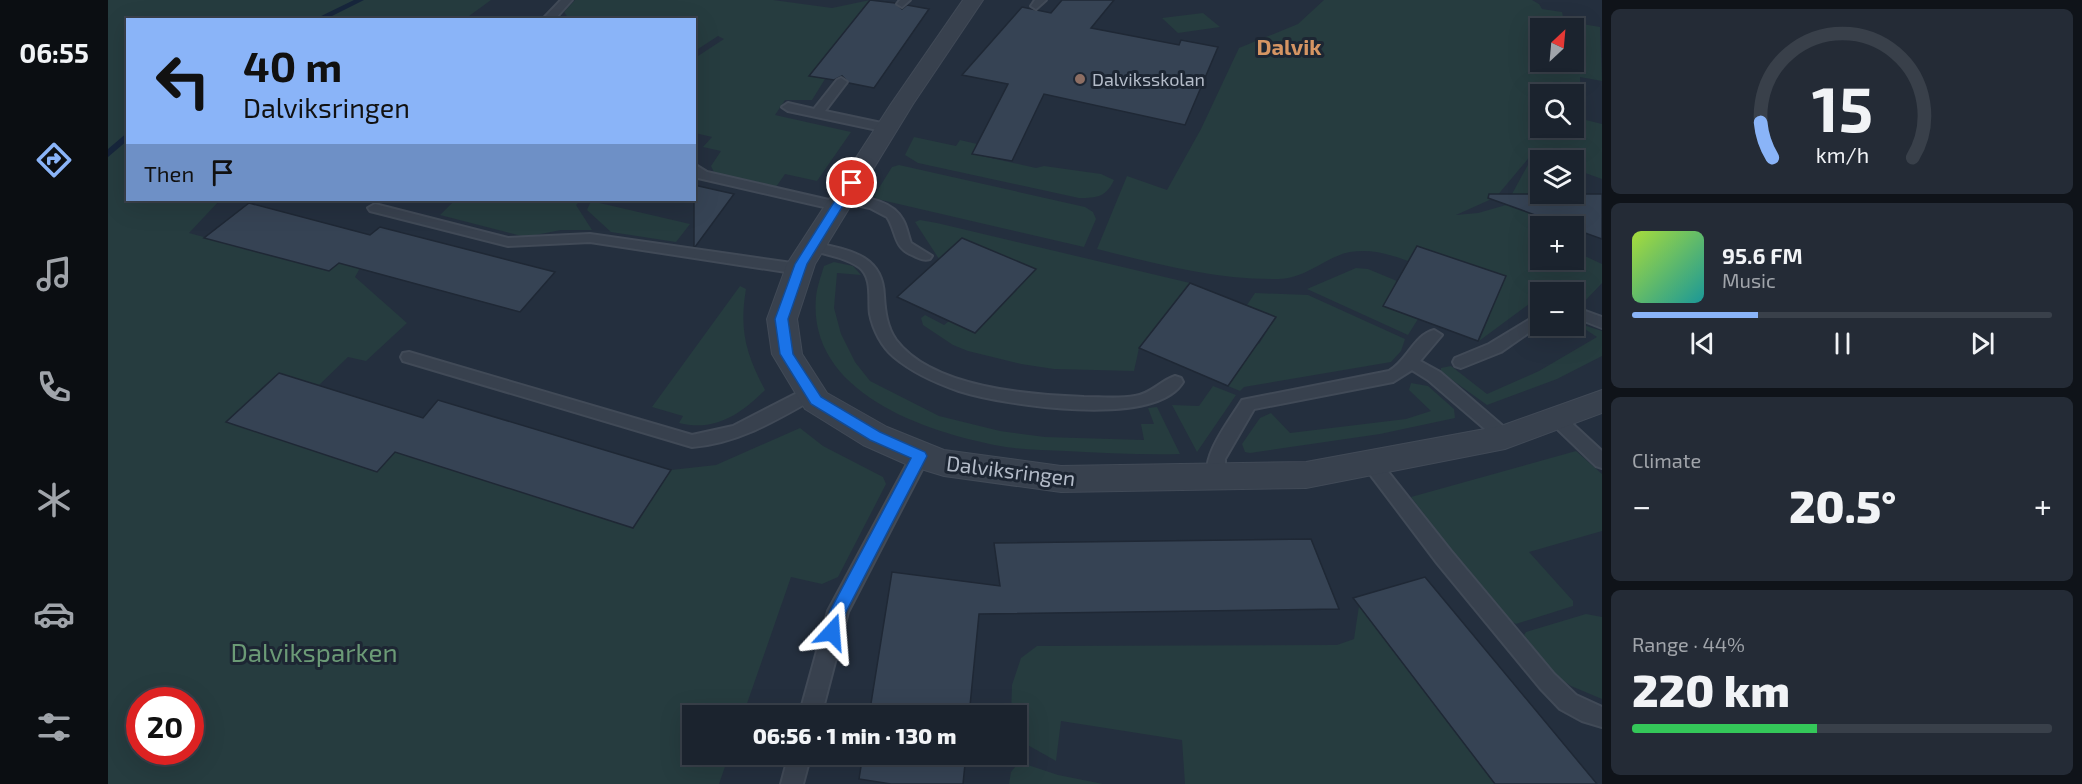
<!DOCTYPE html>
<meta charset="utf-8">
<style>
body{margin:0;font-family:"Exo 2",sans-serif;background:#242b36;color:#f1f3f6;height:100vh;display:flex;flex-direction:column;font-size:22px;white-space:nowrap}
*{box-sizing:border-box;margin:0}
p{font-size:20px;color:#a0a4aa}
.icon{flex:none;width:33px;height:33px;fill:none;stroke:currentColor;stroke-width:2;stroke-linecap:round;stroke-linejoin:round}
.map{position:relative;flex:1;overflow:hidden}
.details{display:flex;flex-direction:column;gap:9px;padding:9px;background:#0f1319;width:480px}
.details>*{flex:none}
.top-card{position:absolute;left:18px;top:18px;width:570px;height:183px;border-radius:0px;box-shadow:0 6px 24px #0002,0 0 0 2px #39404a;background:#8ab4f8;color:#111;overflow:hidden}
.needle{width:39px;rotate:26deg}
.tools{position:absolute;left:1422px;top:18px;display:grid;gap:12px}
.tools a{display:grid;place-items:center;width:54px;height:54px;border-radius:0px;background:#1b232e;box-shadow:0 6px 24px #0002,0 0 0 2px #39404a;font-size:30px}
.speed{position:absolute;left:18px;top:687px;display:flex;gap:12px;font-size:30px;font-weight:700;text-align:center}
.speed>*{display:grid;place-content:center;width:78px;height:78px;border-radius:50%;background:#1b232e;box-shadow:0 6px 24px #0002,0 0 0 2px #39404a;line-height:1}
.speed .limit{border:9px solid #d22;background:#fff;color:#111}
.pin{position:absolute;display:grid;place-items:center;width:51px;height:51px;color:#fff;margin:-26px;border:3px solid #fff;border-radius:50%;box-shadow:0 2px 6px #0007}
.me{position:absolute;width:66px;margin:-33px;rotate:19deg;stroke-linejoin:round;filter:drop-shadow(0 0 4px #0008)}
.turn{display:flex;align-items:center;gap:21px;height:126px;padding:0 18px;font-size:27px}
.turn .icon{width:78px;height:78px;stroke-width:2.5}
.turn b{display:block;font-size:42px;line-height:51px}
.then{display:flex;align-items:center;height:57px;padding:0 18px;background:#0003;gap:12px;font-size:22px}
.big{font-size:45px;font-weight:800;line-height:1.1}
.details .tile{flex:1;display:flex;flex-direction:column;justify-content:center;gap:9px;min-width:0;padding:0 21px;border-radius:9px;background:#242b36}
.details .dial{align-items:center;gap:0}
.dial svg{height:156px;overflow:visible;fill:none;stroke:#39404a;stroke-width:7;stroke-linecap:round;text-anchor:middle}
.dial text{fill:#f1f3f6;stroke:none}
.song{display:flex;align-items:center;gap:18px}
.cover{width:72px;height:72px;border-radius:9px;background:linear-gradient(135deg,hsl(80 70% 55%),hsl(180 70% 35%))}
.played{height:6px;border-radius:3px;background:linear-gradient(90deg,#8ab4f8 30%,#39404a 30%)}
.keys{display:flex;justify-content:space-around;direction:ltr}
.heat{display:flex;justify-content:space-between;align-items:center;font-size:33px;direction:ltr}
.charge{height:9px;border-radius:4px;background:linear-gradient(90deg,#34c759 44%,#39404a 0)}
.trip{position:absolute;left:574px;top:705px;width:345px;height:60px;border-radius:0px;background:#1b232e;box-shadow:0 6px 24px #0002,0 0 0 2px #39404a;font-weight:800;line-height:60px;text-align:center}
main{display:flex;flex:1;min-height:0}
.dock{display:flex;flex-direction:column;width:108px;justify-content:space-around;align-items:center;background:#0b0e12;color:#a0a4aa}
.dock .icon{width:42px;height:42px}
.dock .current{color:#8ab4f8}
.dock b{font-size:27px;color:#f1f3f6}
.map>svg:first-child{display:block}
.green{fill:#263c3f;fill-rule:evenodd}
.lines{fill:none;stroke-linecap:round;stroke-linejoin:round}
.stream{fill:#17263c;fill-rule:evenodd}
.building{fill:#364354;stroke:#1f2835;stroke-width:1.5}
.lane-casing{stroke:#414a57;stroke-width:4}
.street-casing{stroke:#414a57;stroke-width:2}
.lane{fill:#38414e;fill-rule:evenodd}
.street{fill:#38414e;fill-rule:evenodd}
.route{fill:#1a73e8;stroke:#114b97;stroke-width:1.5}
.education-dot{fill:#8d6e63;stroke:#1d2633;stroke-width:2}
.labels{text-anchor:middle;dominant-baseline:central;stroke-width:6;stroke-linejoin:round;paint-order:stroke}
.far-poi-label{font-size:18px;fill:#b4bcc9;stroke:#1d2633;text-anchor:start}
.street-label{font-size:21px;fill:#b4bcc9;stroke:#1d2633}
.far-district-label{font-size:22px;font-weight:bold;fill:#d59563;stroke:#1d2633}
.near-park-label{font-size:26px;fill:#6b9a76;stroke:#1d2633}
</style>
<main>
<nav class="dock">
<b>06:55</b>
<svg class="icon current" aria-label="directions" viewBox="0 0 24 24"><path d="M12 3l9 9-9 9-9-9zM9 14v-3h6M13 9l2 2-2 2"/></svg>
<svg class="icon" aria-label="music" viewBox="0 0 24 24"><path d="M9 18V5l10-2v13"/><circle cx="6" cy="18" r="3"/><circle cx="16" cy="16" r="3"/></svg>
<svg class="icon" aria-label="phone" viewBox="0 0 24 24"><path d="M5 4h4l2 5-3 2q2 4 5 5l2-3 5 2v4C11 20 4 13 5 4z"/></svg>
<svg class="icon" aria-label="climate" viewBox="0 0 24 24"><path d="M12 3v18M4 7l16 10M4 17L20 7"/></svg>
<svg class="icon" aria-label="car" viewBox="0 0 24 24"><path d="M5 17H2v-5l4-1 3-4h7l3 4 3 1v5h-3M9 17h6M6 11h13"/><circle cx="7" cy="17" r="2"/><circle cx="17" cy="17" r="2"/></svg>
<svg class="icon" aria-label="filters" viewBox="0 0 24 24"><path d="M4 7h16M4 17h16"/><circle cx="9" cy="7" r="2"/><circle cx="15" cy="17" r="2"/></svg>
</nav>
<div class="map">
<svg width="1494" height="784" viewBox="0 0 1494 784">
<rect width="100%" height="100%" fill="#242f3e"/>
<path class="green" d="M0 0H383L357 19 20 20V200H112L81 233 221 271 231 263 252 268 247 277 299 323 258 361 240 357 211 385 171 373 119 422 268 472 287 452 525 528 563 470 608 465 692 428 715 446 775 477 778 484 730 577 714 584 683 577 635 715 585 716V754L621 755 611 784H0ZM32 700H82V752H32Z
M467 0H665L724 8 762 0 702 75 717 79 704 100H677L667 115 743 132 709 181 677 174 668 187 619 177 606 172 603 166 613 151 595 147 604 137 587 133V58L616 39 610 36 587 51 586 20 461 19 456 12Z
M1216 0H1424L1431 4 1434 9 1454 12 1456 21 1492 27 1494 81 1472 77 1474 119 1494 124V179L1466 169V160H1432V194H1436L1423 213 1461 226H1432V260H1466V251L1494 264V283L1475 303 1466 299V292C1454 292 1443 291 1432 292V296L1371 341 1382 315 1375 312 1382 299 1388 300 1398 276 1309 246 1300 261C1281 254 1263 249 1242 252 1219 256 1198 279 1170 279 1108 280 1049 264 989 249L1019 176 1059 190 1093 129 1131 48 1190 24ZM1438 18 1451 28H1466V62H1459L1454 74 1451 62H1432V28H1443ZM1432 94H1466V128H1432ZM1429 148 1398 205 1370 213 1348 215 1388 197Z
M1095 13 1112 27 1070 33 1054 18Z
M806 137 848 146 852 140 869 144 865 154 928 168 936 166 993 174 1006 180C998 197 989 198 971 198L810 163 797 155Z
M791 165 977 207 985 212 988 219 976 247 769 199 766 196 784 167Z
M347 200H473L468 205 484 230H453L417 237 332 215Z
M483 201 582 224 568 242 503 232 479 210Z
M812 220 829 223 1082 283 1031 348 1026 371 946 369 913 364 860 351 845 345 815 325 813 318 817 315 836 325 841 321 867 332 892 306 854 238 831 259 807 222Z
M726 262 745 266 753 275 729 273 726 308 733 334 747 362 762 381 831 416 892 431 937 437 1036 440 1033 424H1046L1040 408 1049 407 1072 454C1034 455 996 453 958 451 938 450 917 450 898 447 823 434 699 395 708 297 709 287 713 276 716 266Z
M1248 268 1260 269 1289 281 1277 307 1310 319 1300 335 1199 289Z
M632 286 638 289C631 330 638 354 657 390 633 414 607 432 571 423L575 416 544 407Z
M1147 293 1200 295 1297 339 1293 351 1283 362 1136 387 1132 391 1120 386 1144 341 1151 344 1168 317 1139 305Z
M1466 322 1494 331V356L1449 379 1379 405 1333 372V368L1343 366 1379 394 1431 371 1489 337Z
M1303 383 1320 386 1346 409 1347 418 1272 434 1142 453 1137 452 1134 444 1152 418 1163 413 1182 433 1298 419 1323 411 1301 390Z
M1105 386 1128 395 1089 452 1064 405 1091 406Z
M1468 451 1494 474V531L1421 552 1465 601V606L1408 624 1391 613 1303 497Z
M1251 606 1387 784H1077L1074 740 953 721 948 761 909 739V716H903L904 685 913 658 929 646 1229 645 1246 639Z
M1478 614 1494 617V699L1463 686 1448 676 1416 635 1418 632Z
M911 762 950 775 995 784H901L903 772Z"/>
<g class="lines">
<path class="stream" d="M246 0H256L216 20H205Z
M20 132V140L0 157V149Z"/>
</g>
<path class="building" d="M762 0 787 3 794 9 799 5 821 9 766 88 741 83 734 76 726 80 701 76Z
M954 0H1006L983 28 1071 45 1073 40 1110 47 1077 125 936 94 904 161 864 154 900 84 854 75 914 7 943 13Z
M586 185 626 194 587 247H586Z
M1381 194H1494V239L1380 198Z
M141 203 262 235 272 227 447 272 412 312 231 263 221 271 96 238Z
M854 238 928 269 867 333 789 297Z
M1309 246 1398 276 1370 341 1275 306Z
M1082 283 1168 317 1120 386 1031 348Z
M171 373 315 418 330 400 563 470 525 528 287 452 269 472 118 422Z
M1203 539 1231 609 871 614 861 716H761L784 572 892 586 886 543Z
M1317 577 1489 784H1387L1245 598Z
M755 754H858L855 784H783L751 779Z"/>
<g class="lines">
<defs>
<path id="lane" d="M453 0H464L446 20H434Z
M792 0H802L794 7 789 4Z
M927 0H938L928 9 923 6Z
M733 78 739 82 717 111 783 125 785 128 783 131 779 132 680 111 674 107 680 103 706 109 729 80Z
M586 164 599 172 734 203 736 206 729 210 590 178 586 175Z
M734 194C754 197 784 199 795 220 799 227 800 235 803 243L824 256 822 259C815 261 811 258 804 255 785 247 789 232 779 217L762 208 729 201 727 198 729 195Z
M267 204 400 238 482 234 691 264 698 269 691 274 482 242 400 246 262 211 260 208Z
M704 242C738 250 775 253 776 296 777 312 779 327 788 340 824 388 921 395 976 397 993 397 1010 399 1027 396 1043 394 1052 381 1067 376L1073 378 1075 382C1047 429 895 405 851 391 828 383 805 373 786 357 774 347 765 330 762 314 760 298 765 278 751 267 736 257 716 254 699 249L697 246Z
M1466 307 1494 317V328L1466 317Z
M1432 313V325L1393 352 1353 368 1347 366 1345 362 1347 358 1381 344Z
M1326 330 1334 335 1312 361 1332 372 1403 433 1406 437 1403 441 1397 443 1391 441 1320 380 1304 370 1285 382 1146 409 1117 459V478L1114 483 1108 485 1102 483C1089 460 1122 420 1134 400L1281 371C1299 361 1306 335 1326 330Z
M301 352 584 435 625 426 697 389H709L711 393 709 397C669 420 631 443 584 447L295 361 293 357 295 353Z
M1449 413 1455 415 1494 451V468L1488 466 1443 423 1441 419 1443 415Z
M812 449 818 451 821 456 740 612 713 716H691L720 611 806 451Z
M1264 457 1270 459 1343 551 1446 674 1468 695 1494 707V727L1474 721 1452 709 1432 688 1329 563 1258 469 1255 464 1258 459Z
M681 754H703L695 784H673Z"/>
<path id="street" d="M855 0H875L805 104 707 264 689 319 694 354 719 393 779 427 836 450 953 466 1198 462 1393 426 1494 390V413L1397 449 1198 488 953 492 836 476 800 465 755 445 697 409 664 354 659 319 679 264 783 104Z"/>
</defs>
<use href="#lane" class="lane-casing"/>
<use href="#street" class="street-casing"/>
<use href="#lane" class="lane"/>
<use href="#street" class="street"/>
</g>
<path class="route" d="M744 180 749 183 699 264 680 319 685 354 713 397 772 432 817 452 819 456 738 612 730 637 724 640 719 637 716 632 722 611 803 458 762 440 703 404 672 354 667 319 687 264 738 183Z"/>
<circle class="education-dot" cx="972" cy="79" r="6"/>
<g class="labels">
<g class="far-poi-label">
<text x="984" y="79">Dalviksskolan</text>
</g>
<g class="street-label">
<text transform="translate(903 470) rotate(7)">Dalviksringen</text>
</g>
<g class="far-district-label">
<text x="1181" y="46">Dalvik</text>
</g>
<g class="near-park-label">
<text x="206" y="651">Dalviksparken</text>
</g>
</g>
</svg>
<div class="tools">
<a><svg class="needle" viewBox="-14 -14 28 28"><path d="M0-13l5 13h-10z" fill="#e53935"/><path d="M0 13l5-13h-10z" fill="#a0a4aa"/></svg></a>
<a><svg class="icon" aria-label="search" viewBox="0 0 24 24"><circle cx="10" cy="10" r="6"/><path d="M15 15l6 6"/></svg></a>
<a><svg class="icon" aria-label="layers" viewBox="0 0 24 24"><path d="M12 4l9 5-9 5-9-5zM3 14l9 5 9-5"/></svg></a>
<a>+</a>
<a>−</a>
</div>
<div class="speed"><div class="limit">20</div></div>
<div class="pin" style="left:744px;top:183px;background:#d93025"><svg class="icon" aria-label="arrive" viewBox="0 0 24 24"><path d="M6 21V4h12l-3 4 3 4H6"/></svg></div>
<svg class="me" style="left:724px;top:632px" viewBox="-20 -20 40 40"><path d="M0-17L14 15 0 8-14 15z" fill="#1a73e8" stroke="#fff" stroke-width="4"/></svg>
<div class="trip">06:56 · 1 min · 130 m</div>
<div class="top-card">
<div class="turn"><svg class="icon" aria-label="left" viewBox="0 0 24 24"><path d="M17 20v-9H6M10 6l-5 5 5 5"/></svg><div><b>40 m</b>Dalviksringen</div></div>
<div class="then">Then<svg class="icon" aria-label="arrive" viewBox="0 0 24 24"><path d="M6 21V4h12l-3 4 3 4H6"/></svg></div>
</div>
</div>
<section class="details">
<div class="tile dial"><svg viewBox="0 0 100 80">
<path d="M14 69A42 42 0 1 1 86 69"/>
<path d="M14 69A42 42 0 0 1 8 51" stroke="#8ab4f8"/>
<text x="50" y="56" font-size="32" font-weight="700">15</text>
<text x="50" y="72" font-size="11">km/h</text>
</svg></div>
<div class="tile">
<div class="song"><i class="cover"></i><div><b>95.6 FM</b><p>Music</p></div></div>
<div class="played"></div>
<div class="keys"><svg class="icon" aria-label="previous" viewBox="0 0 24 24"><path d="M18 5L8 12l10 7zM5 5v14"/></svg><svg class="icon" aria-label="pause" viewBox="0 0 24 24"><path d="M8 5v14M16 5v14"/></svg><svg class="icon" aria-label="next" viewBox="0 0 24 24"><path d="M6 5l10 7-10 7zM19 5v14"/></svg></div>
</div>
<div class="tile"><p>Climate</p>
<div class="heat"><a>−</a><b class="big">20.5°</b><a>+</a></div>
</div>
<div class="tile"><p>Range · 44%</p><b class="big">220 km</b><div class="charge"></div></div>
</section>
</main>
